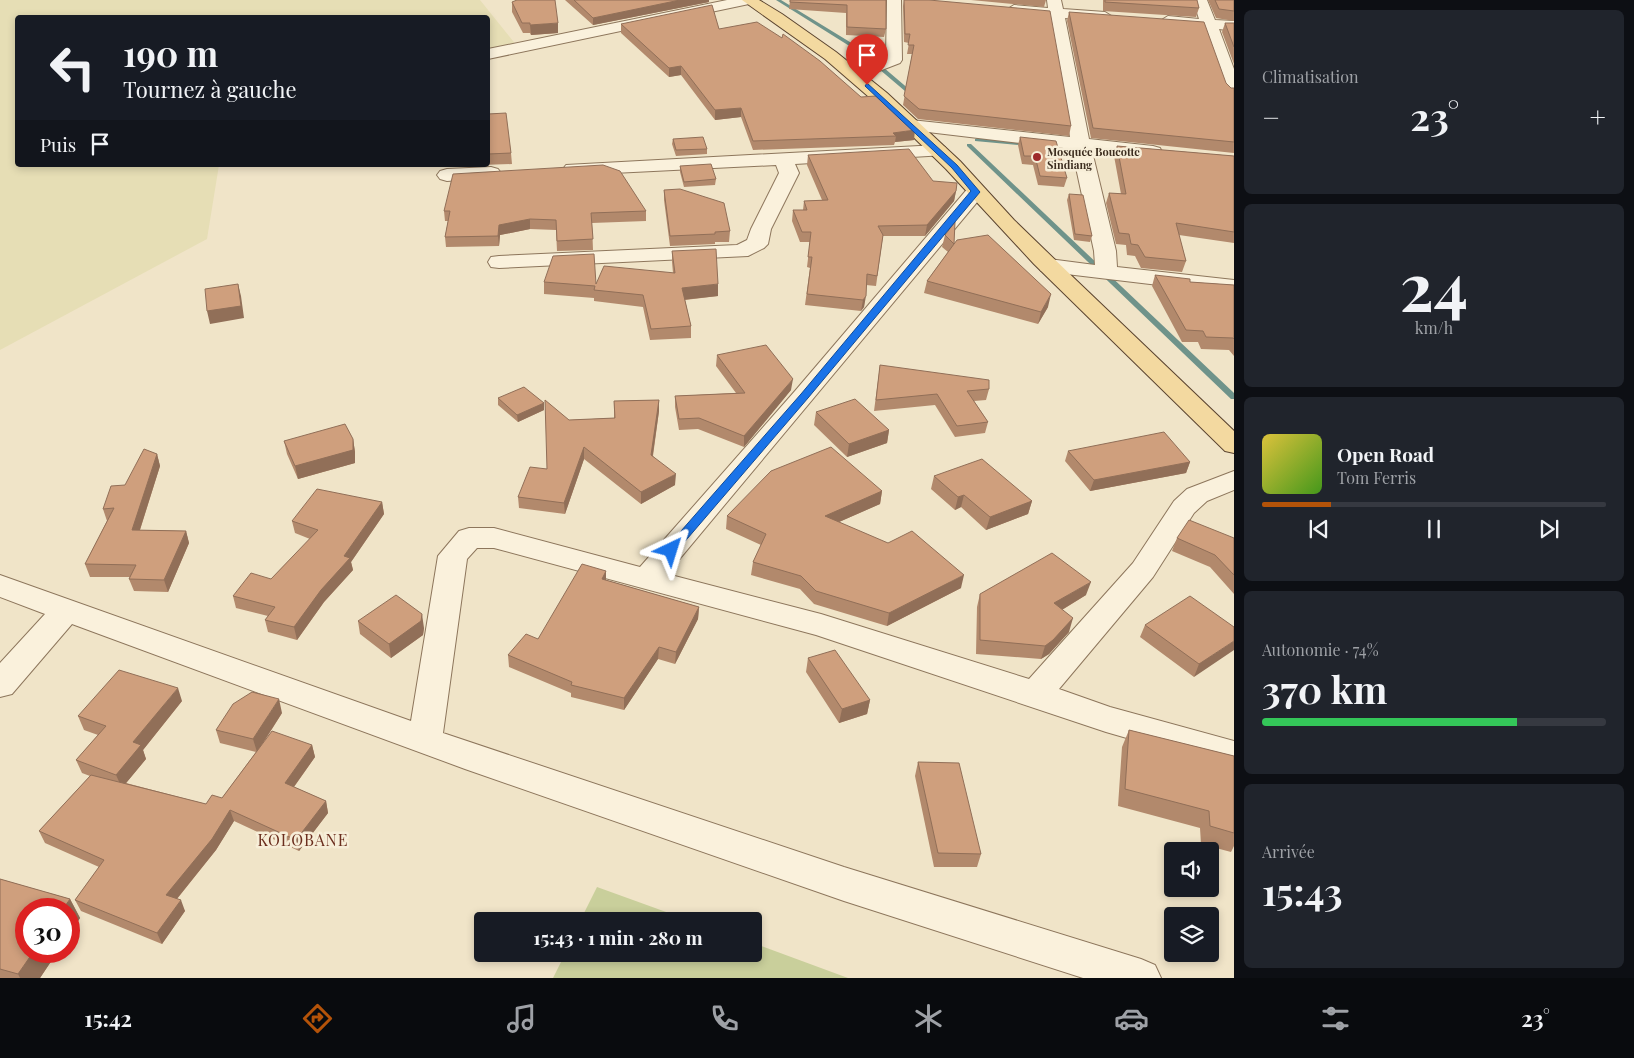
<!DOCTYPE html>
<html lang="fr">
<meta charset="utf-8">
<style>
body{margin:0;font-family:"Playfair Display",serif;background:#20242c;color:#f1f3f6;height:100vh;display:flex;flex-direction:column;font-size:19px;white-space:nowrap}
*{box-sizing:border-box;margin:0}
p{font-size:16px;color:#9ea1a6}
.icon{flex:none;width:28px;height:28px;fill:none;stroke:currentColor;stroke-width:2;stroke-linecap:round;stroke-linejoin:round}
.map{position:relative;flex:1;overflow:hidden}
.panel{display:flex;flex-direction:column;gap:10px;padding:10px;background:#0d0f14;width:400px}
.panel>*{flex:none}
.hud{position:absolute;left:15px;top:15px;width:475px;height:152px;border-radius:5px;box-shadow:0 2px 8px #0003;background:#171b24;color:#f1f3f6;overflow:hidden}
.buttons{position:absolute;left:1164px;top:842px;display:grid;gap:10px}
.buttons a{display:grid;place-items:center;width:55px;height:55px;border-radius:5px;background:#171b24;box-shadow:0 2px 8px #0003;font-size:25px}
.speed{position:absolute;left:15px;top:898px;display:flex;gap:10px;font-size:25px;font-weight:700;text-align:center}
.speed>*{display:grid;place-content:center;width:65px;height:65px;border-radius:50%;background:#171b24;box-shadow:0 2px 8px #0003;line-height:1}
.speed .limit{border:8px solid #d22;background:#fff;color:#111}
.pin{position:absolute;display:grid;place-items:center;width:42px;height:42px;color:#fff;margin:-51px -21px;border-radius:50% 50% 50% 0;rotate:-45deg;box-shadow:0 0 5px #0007}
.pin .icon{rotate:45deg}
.me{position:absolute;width:55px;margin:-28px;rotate:41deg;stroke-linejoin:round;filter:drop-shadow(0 0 4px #0008)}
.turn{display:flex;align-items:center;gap:18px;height:105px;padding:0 25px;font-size:22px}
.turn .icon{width:65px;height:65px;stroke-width:2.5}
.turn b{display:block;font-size:35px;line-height:42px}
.then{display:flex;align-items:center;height:48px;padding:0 25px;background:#0003;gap:10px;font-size:19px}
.big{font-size:38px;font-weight:700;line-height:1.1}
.panel .widget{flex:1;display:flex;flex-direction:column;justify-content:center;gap:8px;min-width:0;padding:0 18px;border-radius:8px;background:#20242c}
.panel .dial{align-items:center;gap:0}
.dial b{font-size:65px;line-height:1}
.song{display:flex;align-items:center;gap:15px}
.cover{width:60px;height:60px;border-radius:8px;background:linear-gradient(135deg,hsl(50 70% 55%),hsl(100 70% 35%))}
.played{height:5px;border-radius:2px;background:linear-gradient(90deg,#b45309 20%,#363941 20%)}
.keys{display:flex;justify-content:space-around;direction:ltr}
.heat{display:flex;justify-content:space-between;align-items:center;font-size:28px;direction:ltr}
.charge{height:8px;border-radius:4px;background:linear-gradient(90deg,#34c759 74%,#363941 0)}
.trip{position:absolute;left:474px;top:912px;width:288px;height:50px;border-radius:5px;background:#171b24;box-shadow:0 2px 8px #0003;font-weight:700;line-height:50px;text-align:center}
.menu{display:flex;height:80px;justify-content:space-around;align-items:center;background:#090b0e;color:#9ea1a6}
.menu .icon{width:35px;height:35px}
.menu .selected{color:#b45309}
.menu b{font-size:22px;color:#f1f3f6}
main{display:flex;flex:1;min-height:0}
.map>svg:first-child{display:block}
.farmland{fill:#e6deb5}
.green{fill:#c9cf9b}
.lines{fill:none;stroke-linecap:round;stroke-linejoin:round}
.stream{fill:#6f938a;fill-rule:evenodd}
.minor-casing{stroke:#8d765c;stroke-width:2}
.primary-casing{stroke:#5b4430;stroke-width:2}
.minor{fill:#faf1dc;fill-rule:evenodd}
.primary{fill:#f3d9a0;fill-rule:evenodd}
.wall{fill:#b2896c}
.shaded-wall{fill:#916f58}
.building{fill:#cf9f7d;stroke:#916f58}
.route{fill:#1a73e8;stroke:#114b97}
.poi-dot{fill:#9e2a2b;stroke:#f7eed8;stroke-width:2}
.labels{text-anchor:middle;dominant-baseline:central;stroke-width:5;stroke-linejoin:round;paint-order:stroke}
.far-poi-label{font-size:11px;font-weight:bold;fill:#3d2e20;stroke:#f7eed8;text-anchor:start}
.near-neighbourhood-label{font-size:16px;letter-spacing:1px;fill:#6b2e1e;stroke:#f7eed8}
</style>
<main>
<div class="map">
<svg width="1234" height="978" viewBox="0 0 1234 978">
<rect width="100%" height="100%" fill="#f0e4c8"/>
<path class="farmland" d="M0 0H480L517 46 488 52V18H18V165H219L207 239 0 350Z"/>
<path class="green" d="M597 887 691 921H580Z
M753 943 848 978H553L565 954H752Z"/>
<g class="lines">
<path class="stream" d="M776 0H781L863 50 917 96 912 97 859 52Z
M977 138 1029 142 1032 144 1029 146 975 141V139Z
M967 144H971L1234 393V399H1231L967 146Z"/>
<defs>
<path id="minor" d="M727 0H756L749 4 488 59V49Z
M887 0H901L902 60 900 63 861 78H849L847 74 849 70 886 57Z
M1047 0H1061L1063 9 1105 12 1113 17 1105 22 1065 18 1089 139 1153 146 1160 148 1162 152 1160 156 1153 158 1092 151 1116 251 1117 267 1234 280V294L1041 271 1038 266 1041 261 1049 259 1095 265 1094 251 1072 149 911 130 905 129 902 125 905 121 911 120 1070 137 1050 17 1014 15 1006 10 1014 5 1048 8Z
M1193 0H1207L1215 20 1234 21V31L1219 29 1234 69V97L1228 96 1225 92 1203 28 1168 26 1160 21 1168 16 1199 19Z
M938 145 945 147 947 151 945 155 795 164 799 173 771 229 768 244 764 248 748 256 499 268 491 267 488 262 491 257 499 256 737 245 747 240 751 229 779 173 776 165 573 175 566 173 563 169 566 165Z
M491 167 498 169 501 173 498 177 447 181 440 179 437 175 440 171 447 169Z
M976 185 983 187 986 191 983 195 667 574 821 614 1029 679 1133 563 1174 501 1187 489 1234 471V490L1207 501 1194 513 1153 577 1059 689 1110 707 1234 741V769L1106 732 816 635 494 548H477L467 559 443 733 844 867 1141 959 1155 965 1161 978H1083L844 901 465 769 72 624 12 694 0 697V663L45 614 0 597V575L411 721 438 556 459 531 469 528H494L640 567 795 391 969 187Z"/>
<path id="primary" d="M742 0H759L782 14 836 52 887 93 960 161 1014 220 1077 281 1234 431V453L1225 451 1034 264 946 169 899 123 825 59Z"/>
</defs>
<use href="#minor" class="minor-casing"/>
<use href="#primary" class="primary-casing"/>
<use href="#minor" class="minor"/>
<use href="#primary" class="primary"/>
</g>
<path class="wall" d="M565 0H709V2L593 25Z
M790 0H886V29L884 37 846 35V13L789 9Z
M904 0H929L1071 126 1069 136 918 119 903 105 912 54H907L909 43 904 42 903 6Z
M971 0H1046L1044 7Z
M1103 0H1197L1199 8 1196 17 1103 11Z
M1208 0H1234V21L1216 18Z
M512 2 558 33 531 35 530 33H523L512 12Z
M1069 12 1226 83 1231 88H1234V153L1091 138 1067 21Z
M1225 23H1234V64L1222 32Z
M621 24 719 29 861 97 914 140 895 142 894 145 753 150 741 117 715 120 681 75 669 77 621 33Z
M488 114 511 153 512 164 481 165H488Z
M1020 137 1067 178 1064 187 1038 185 1033 165 1022 164 1018 145Z
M673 139 707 149V154L676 156 672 144Z
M1117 146 1234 156V243L1179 235 1186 261 1182 272 1141 268 1135 256 1127 255 1126 245 1116 244 1106 203 1109 193 1121 194 1114 156Z
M808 155 933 181 956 191 954 201 925 236H883L876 286 866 285 864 307 861 311 805 305 810 268 807 267 810 242H800L792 221 793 210H803L804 201 822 200 807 165Z
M680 166 716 179 715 185 684 187 680 172Z
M664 190 730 231 729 242H715V244L670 246 664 200Z
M1069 194 1092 236 1090 242 1074 240 1067 200Z
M444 211H646V221L592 223 593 250 557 251 556 230 530 229 500 235 499 246 446 247 445 237 448 221H445Z
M945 235 954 244 1048 307 1038 324 924 293 927 281 948 252 942 247Z
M672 251 718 296 685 300 691 326V338L650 340 643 307 594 301V298L544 294V282L596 284 673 273 672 262Z
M1155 275 1190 282 1234 285V356L1229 350 1201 349 1198 342H1182L1152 286Z
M717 355 791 390 744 447 698 429 679 430 675 407V396L736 393 716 366Z
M880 365 989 389 986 400 974 401 988 422 985 433 955 437 935 405 874 411Z
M498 398 544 403V410L518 422 498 405Z
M659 400V411L653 456 675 485 641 504 584 459 565 514 519 508 518 497 547 469 569 420 614 418V401Z
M816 412 889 430 887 443 847 457 814 425Z
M353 439 355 452V463L298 479 287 454 284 441Z
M1068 451 1190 462 1186 473 1090 491 1065 461Z
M157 454 160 466 140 530 186 531 189 543 168 592 134 591 129 579 130 577H90L85 564 107 521 103 509Z
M934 476 1032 501 1028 514 986 530 961 507 955 510 931 489Z
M882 491 880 504 839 522 961 588 887 626 814 604 800 589 751 575 753 562 761 545 726 529 727 516Z
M382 502 384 514 351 562 353 570 324 602 297 640 268 632 265 620 268 616 236 608 233 596 271 579 310 539 295 533 292 521Z
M1177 538H1234V594L1210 567 1172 551Z
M606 571V580L699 607 698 619 675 664 658 659 624 710 571 697V693L509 667 508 655 538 639Z
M980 594 1086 595 1062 610 1069 632 1049 654 1041 659 976 654 977 607Z
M358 621 424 628 423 635 391 658 360 634Z
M1145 625 1234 627 1194 677 1140 637Z
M808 658 870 700 867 714 839 723 806 672Z
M182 701 143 750 146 759 126 783 206 804 222 798 256 752 220 743 216 730 282 713 262 745H312L315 757 294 787 326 801 328 813 299 851 234 821 216 850 177 899 185 911 162 944 81 911 75 900 99 867 45 843 39 831 90 776 82 773 76 760 98 735 84 730 78 716Z
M1129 730 1234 756V846L1231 852 1201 844 1200 828 1118 806 1122 747Z
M918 762 981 854 977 867H934L915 776Z
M0 879 70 899 80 918 69 935V909H26V951H58L40 978H0Z"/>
<path class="shaded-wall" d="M680 0H709V2L593 25V18Z
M558 23V33L531 35 530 25Z
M681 66V75L669 77V68Z
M741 108V117L715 120V110Z
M915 130 914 140 895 142 896 136 893 133Z
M956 191 954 201 925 236 927 225Z
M530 219V229L500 235 499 246 498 236 499 225Z
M238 284 241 296 244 318 210 324 207 311Z
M718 284V296L681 300 682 288Z
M1051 294 1048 307 1038 324 1041 312Z
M866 296 864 307 861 311 863 300Z
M793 379 791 390 744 447V436Z
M659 400V411L651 467V455Z
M544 403V410L518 422 517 415Z
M889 430 887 443 847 457 849 444Z
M353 439 355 452V463L298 479 295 466Z
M584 447V459L565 514 564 503Z
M157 454 160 466 136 542 132 530Z
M1190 462 1186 473 1090 491 1094 480Z
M676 474 675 485 641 504V492Z
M882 491 880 504 823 529 825 516Z
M964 495 961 507 955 510 958 497Z
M1032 501 1028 514 986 530 990 517Z
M382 502 384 514 351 562 353 570 324 602 297 640 294 627Z
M186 531 189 543 168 592 164 580Z
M606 571V582L602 579Z
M964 575 961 588 887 626 889 613Z
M1091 582 1086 595 1050 617 1054 603Z
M699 607 698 619 675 664 676 652Z
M422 614 424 628 423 635 391 658 389 644Z
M1073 618 1069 632 1049 654 1041 659 1045 646Z
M1234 641V650L1194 677 1199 664Z
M659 647 658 659 624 710V698Z
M178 688 182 701 143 750 146 759 122 788 116 775 133 742Z
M279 699 282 713 257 752 253 739Z
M870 700 867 714 839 723 842 709Z
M312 745 315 757 288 795 285 783Z
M326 801 328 813 299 851 296 840Z
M230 810 234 821 216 850 171 906 166 895Z
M70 899 80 918 69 935V909H63Z
M181 900 185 911 162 944 157 933Z
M34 951H58L40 978H20L18 974Z"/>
<path class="building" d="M517 0H555L558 23 530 25V23H522L512 2Z
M574 0H680L593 18Z
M790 0H886V29L847 27V5L790 2Z
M904 0H929L1050 11 1071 126 919 109 904 96 914 45H908L910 34H905Z
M1105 0H1197L1199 8 1105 2Z
M1215 0H1234V11L1219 9Z
M712 5 719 29 757 22 782 38 783 34 820 61 861 97 876 96 915 130 893 133 896 136 753 141 741 108 715 110 681 66 669 68 621 24Z
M1069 12 1204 22 1226 83 1231 88H1234V142L1093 128Z
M1225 23H1234V47Z
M506 113 511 153 488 154V114Z
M703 137 707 149 676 150 673 139Z
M1020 137 1056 141 1067 178 1040 176 1035 156H1024Z
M1117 146 1234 156V232L1176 223 1186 261 1145 257 1138 245 1131 244 1129 234 1119 233 1109 193 1126 194Z
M909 149 933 181 957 183 956 191 927 225 878 226 883 235 877 276 867 274 866 296 863 300 807 294 812 257H808L811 232H802L793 210H807L804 201 828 200 808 155Z
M711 164 716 179 684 182 680 166Z
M603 165 620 171 646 211 591 213 593 239 557 241 556 220 530 219 499 225 498 236 445 237 450 211H444L453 174Z
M680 189 724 203 730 231 715 232V234L670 236 664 190Z
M1069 194 1083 195 1092 236 1075 234Z
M955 222 954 244 957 240 988 235 1051 294 1041 312 927 281 954 244 945 235Z
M716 249 718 284 682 288 691 326 651 329 643 295 594 290 595 286 544 282 553 256 594 254 596 284 604 266 675 273 672 251Z
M1155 275 1190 279V282L1234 285V339L1233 338 1206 337 1203 331 1186 330Z
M238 284 241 306 207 311 205 289Z
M766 345 793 379 744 436 699 418 679 419 675 396 745 393 717 355Z
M880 365 989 380V389L967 391 988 422 957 426 937 394 876 400Z
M524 387 544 403 517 415 498 398Z
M855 399 889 430 849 444 816 412Z
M545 400 569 420 615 418 614 401 659 400 651 455 676 474 641 492 584 447 564 503 518 497 530 467 547 469Z
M345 424 353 439V450L295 466 284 441Z
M1164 432 1190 462 1094 480 1068 451Z
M831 447 882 491 825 516 888 543 912 531 964 575 889 613 816 591 801 576 753 562 766 534 727 516 771 471Z
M144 449 157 454 132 530 186 531 164 580 129 579 136 565 85 564 114 508 103 509 111 486 125 485Z
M982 459 1032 501 990 517 964 495 958 497 934 476Z
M317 489 382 502 344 556 350 558 321 590 294 627 265 620 275 607 233 596 251 573 271 579 318 530 292 521Z
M1189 520 1234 538V575L1215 555 1177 538Z
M1052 553 1091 582 1054 603 1073 618 1053 640 1045 646 980 640V594Z
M582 564 606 571 602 579 699 607 676 652 659 647 624 698 571 685 572 682 508 655 526 634 538 639Z
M396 595 422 614 421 621 389 644 358 621Z
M1190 596 1234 627V641L1199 664 1145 625Z
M835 650 870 700 842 709 808 658Z
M119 670 178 688 133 742 141 745 116 775 76 760 106 726 78 716Z
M252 692 279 699 253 739 216 730 233 704Z
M1129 730 1234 756V833L1210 826 1209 811 1125 789Z
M272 731 312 745 285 783 326 801 296 840 230 810 212 839 166 895 181 900 157 933 75 900 104 860 39 831 91 775 206 804 212 795 222 798Z
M918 762 959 763 981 854 938 853Z
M0 879 70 899 63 909H26V951H34L18 974 0 969Z"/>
<path class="route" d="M867 83 957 165 980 192 808 398 675 553H667L665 550 667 547 801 394 971 191 952 168 865 86Z"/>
<circle class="poi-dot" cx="1037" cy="157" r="5"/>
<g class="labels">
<g class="far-poi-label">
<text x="1047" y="151">Mosquée Boucotte<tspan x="1047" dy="13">Sindiang</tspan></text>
</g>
<g class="near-neighbourhood-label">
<text x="303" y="839">KOLOBANE</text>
</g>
</g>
</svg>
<div class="buttons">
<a><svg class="icon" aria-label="sound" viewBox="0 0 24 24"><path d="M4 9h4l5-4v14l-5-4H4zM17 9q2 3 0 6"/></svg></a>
<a><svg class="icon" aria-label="layers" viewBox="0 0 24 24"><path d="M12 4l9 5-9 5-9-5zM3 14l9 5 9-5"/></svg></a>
</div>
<div class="speed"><div class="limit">30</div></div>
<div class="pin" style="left:867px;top:85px;background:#d93025"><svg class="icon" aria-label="arrive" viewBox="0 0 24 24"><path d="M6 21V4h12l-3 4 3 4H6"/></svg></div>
<svg class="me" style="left:671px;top:550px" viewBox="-20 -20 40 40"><path d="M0-17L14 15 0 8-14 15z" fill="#1a73e8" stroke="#fff" stroke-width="4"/></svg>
<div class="trip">15:43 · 1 min · 280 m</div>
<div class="hud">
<div class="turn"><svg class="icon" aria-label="left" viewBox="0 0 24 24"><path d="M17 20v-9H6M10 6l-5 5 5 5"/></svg><div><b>190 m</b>Tournez à gauche</div></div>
<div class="then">Puis<svg class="icon" aria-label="arrive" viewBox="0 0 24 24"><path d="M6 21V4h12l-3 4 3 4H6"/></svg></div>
</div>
</div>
<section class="panel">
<div class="widget"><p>Climatisation</p>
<div class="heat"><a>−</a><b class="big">23°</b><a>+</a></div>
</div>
<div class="widget dial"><b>24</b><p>km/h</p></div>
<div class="widget">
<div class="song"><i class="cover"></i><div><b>Open Road</b><p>Tom Ferris</p></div></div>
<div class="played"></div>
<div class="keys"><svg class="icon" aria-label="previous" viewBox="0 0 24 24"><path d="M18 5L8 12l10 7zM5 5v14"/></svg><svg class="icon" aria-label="pause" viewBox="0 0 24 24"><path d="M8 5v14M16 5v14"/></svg><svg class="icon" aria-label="next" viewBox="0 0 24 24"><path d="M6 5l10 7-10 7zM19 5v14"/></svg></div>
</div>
<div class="widget"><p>Autonomie · 74%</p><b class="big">370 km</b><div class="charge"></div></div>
<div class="widget"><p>Arrivée</p><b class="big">15:43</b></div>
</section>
</main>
<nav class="menu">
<b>15:42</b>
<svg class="icon selected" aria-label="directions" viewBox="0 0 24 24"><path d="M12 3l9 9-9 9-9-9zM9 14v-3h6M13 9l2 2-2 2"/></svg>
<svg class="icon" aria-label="music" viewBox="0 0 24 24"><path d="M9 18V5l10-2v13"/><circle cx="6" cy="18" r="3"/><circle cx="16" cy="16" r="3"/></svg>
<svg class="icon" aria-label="phone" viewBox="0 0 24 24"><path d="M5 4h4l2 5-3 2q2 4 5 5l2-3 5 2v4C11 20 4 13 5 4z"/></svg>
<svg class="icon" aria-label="climate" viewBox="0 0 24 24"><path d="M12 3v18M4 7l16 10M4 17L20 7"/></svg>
<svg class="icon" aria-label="car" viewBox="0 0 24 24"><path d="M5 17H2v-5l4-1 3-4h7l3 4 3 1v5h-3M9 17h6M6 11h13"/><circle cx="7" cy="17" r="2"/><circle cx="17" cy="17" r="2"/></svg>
<svg class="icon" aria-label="filters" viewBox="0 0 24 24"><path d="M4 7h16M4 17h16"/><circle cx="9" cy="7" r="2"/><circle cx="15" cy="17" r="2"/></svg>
<b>23°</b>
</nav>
